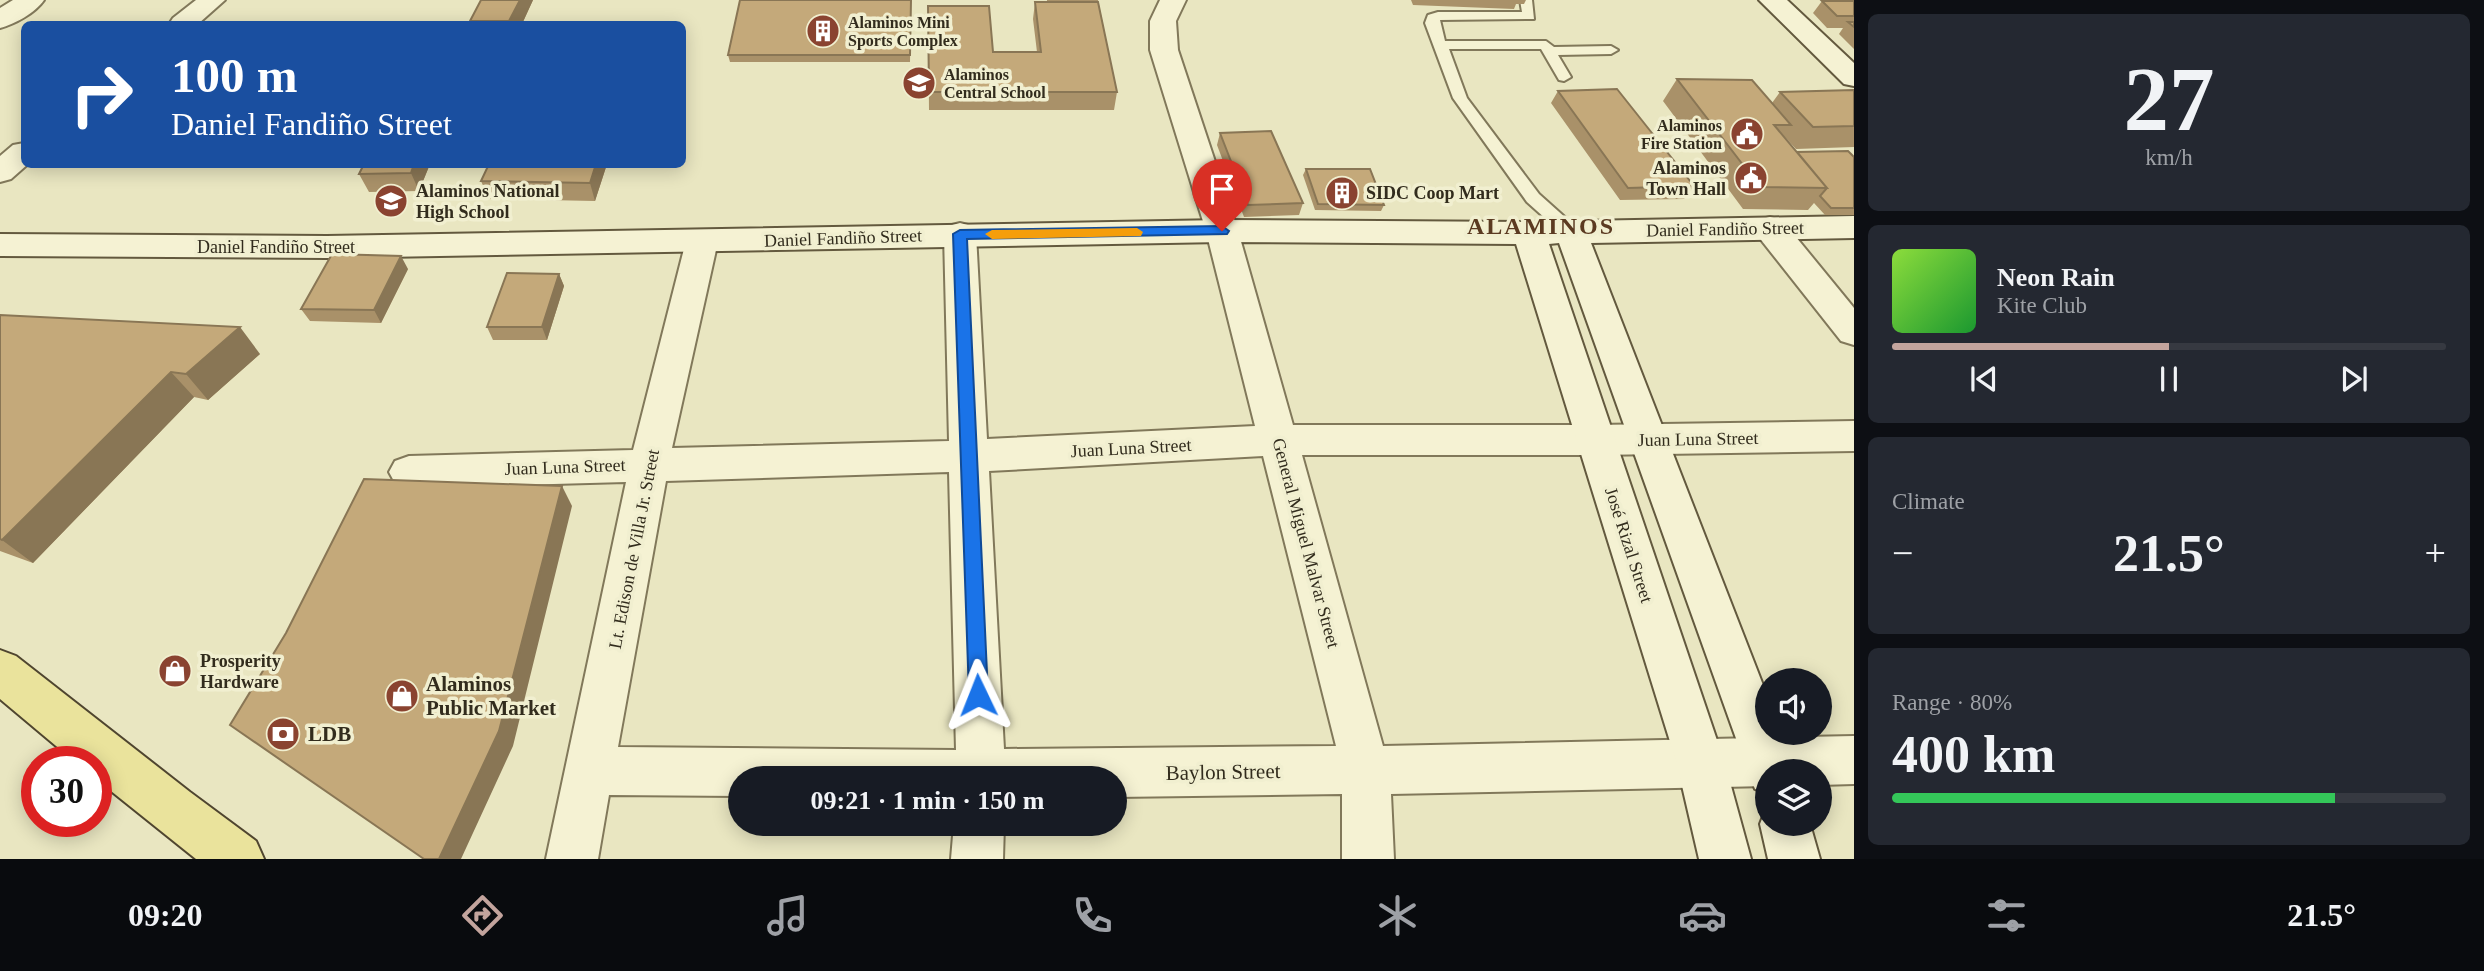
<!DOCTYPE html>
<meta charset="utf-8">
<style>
body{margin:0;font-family:"Times New Roman",serif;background:#242831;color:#f1f3f6;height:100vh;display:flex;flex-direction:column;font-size:26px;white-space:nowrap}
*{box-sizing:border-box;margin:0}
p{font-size:23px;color:#9ea1a6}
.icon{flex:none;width:38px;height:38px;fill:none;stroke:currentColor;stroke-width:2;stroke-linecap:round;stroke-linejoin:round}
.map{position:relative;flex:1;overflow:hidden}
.details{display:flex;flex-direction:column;gap:14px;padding:14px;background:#0d0f14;width:630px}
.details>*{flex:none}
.banner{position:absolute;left:21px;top:21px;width:665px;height:147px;border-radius:10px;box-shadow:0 4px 18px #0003;background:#1a4fa0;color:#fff;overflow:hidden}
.controls{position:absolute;left:1755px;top:668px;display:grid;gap:14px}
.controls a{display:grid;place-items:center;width:77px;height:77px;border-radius:50%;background:#171b24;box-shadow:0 4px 18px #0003;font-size:35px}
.speed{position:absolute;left:21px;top:746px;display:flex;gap:14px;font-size:35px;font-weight:700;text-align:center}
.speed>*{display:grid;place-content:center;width:91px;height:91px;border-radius:50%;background:#171b24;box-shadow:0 4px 18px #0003;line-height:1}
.speed .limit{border:10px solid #d22;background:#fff;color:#111}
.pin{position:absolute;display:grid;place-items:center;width:60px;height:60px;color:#fff;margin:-72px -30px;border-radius:50% 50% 50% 0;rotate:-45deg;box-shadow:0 0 7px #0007}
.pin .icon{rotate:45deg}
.me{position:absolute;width:77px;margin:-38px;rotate:358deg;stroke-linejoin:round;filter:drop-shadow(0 0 5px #0008)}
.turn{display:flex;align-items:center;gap:24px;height:147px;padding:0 35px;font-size:32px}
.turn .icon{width:91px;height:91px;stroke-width:2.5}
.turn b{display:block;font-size:49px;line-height:60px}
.big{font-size:52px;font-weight:700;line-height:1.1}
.details .tile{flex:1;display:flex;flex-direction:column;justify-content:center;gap:10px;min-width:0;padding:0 24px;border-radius:10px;background:#242831}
.details .dial{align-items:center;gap:0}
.dial b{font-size:91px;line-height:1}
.song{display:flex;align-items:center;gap:21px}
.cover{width:84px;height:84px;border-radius:10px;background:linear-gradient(135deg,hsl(90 70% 55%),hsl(130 70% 35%))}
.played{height:7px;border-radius:4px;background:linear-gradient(90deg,#c3a49d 50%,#363941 50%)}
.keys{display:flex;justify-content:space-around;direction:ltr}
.heat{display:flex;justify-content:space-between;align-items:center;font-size:38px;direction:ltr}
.charge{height:10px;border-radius:5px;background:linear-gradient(90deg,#34c759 80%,#363941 0)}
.trip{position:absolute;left:728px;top:766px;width:399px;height:70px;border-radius:35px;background:#171b24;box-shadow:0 4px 18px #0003;font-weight:700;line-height:70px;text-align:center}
.tabs{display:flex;height:112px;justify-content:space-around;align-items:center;background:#090b0e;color:#9ea1a6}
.tabs .icon{width:49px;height:49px}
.tabs .active{color:#c3a49d}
.tabs b{font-size:32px;color:#f1f3f6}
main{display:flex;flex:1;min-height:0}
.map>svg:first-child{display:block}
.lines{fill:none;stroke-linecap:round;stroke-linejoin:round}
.lane-casing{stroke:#81785a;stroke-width:4}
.street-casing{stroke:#81785a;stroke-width:4}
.secondary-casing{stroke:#63593e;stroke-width:4}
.primary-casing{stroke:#4f452f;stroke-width:4}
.lane{fill:#f5f2d3;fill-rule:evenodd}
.street{fill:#f5f2d3;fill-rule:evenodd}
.secondary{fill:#f5f2d3;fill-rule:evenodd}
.primary{fill:#eae39c;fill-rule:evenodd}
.wall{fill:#a99169}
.shaded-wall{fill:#897655}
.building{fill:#c4a97a;stroke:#897655;stroke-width:2}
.route{fill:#1a73e8;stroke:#114b97;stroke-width:2}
.slow{fill:#f59e0b}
.labels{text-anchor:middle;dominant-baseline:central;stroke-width:7;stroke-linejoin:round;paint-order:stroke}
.far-poi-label{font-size:16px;font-weight:bold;fill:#322c1d;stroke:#f1efd0;text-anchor:start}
.poi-label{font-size:18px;font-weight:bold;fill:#322c1d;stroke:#f1efd0;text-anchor:start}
.street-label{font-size:18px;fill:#322c1d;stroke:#f1efd0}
.near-poi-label{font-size:21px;font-weight:bold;fill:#322c1d;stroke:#f1efd0;text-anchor:start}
.near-street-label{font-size:21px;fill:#322c1d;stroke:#f1efd0}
.district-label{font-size:24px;font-weight:bold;letter-spacing:2px;fill:#5b3a21;stroke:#f1efd0}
</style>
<main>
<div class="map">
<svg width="1854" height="859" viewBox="0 0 1854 859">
<rect width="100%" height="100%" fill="#e9e6c1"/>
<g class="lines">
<defs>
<path id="lane" d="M1520 0H1532L1534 19 1440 20 1445 41H1546L1554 47 1611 46 1618 50 1611 54 1558 55 1571 77 1564 81 1559 80 1541 49H1449L1467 98 1539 194 1577 228 1579 232 1577 236H1565L1527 202 1453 98 1425 23 1428 15 1438 12H1522Z"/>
<path id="street" d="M13 0H44C35 13 15 24 0 28V8Z
M196 0H225L198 24H169L173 18Z
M1160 0H1186L1176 21 1178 50 1238 231 1293 425H1595L1854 421V451L1595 455H1302L1383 746 1854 736V784L1820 785V772H1768V786L1391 794 1394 859H1342V794L1115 797V779H740V796L609 795 598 859H546L626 482 409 488 395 483 389 472 395 461 409 456 633 450 686 241 690 233 702 230 714 233 718 241 672 448 949 441 944 234 948 226 960 223 972 226 976 234 987 439 1255 426 1206 231 1150 50V21ZM1263 456 1336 746 1004 749 989 471ZM949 472 956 750 618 747 666 481Z
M24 143V164H28L11 179 0 182V156L13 145Z
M1770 217 1782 220 1854 308V345L1841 341 1758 236 1754 228 1758 220Z
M954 824H1004L1003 859H951Z"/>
<path id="secondary" d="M1759 0H1787L1854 63V86L1844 84Z
M1854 216V238L1591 243 1768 698V733H1781L1796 772H1768V794L1755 789 1748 772 1559 243 1549 244 1725 764 1751 859H1699L1677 764 1516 244 1222 242 327 258 0 256V234L327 236 1222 220 1529 222Z
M1767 806 1768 824H1810L1820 859H1768L1760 824Z"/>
<path id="primary" d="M0 650 16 656 190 792 256 841 264 859H196L96 779V761H74L0 699Z"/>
</defs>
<use href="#lane" class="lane-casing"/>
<use href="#street" class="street-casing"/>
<use href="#secondary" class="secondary-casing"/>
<use href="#primary" class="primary-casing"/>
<use href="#lane" class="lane"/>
<use href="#street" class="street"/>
<use href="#secondary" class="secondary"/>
<use href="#primary" class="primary"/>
</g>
<path class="wall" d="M481 0H533L522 24H471L470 21Z
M911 0 910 62H730L728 55Z
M1047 0H1098L1117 92 1114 110H929L928 6 993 52H1037L1033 19 1035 2H1047Z
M1411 0H1526L1524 4H1516L1514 9 1413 5Z
M1822 1H1854V49L1839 34 1843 28H1827L1813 13Z
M1677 79 1772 103 1780 92 1854 90V147L1796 149 1783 135 1797 152 1854 157V215H1825L1814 203 1808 210 1743 209 1663 101Z
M1558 91 1694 186 1684 199 1620 200 1551 103Z
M1220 133 1303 203 1299 215 1244 217 1217 145Z
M364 164H430L419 191 369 192 359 174Z
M607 164 595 201 489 199 481 181Z
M1306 169 1384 205 1381 211 1315 210 1303 175Z
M408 269 381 323 310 321 301 309Z
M559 274 564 286 547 340H493L487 327Z
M0 315 260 354 208 400 194 397 33 563 0 551Z"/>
<path class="shaded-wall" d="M520 0H533L522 24H511L509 21Z
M414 164H430L419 191 411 173Z
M596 164H607L595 201 590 183Z
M401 256 408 269 381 323 374 310Z
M559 274 564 286 547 340 542 327Z
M240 327 260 354 208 400 186 374Z
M171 372 194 397 33 563 2 540Z
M562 486 572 506 513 746 461 859H439Z"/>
<path class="building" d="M481 0H520L509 21H470Z
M740 0H911L910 55H728Z
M1822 1H1854V16H1837Z
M1035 2H1098L1117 92H929L928 6H989L993 52H1041Z
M1848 22H1854V27Z
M1677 79 1752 80 1791 125H1774L1827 188 1760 187Z
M1617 89 1694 186 1628 188 1558 91Z
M1854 90V126L1813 127 1780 92Z
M1271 131 1303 203 1248 205 1220 133Z
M1848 151 1854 157V208H1831L1820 196 1827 188 1797 152Z
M364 164H414L411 173 359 174Z
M489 164H596L590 183 481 181Z
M1306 169H1370L1384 205 1318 204Z
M332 254 401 256 374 310 301 309Z
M507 273 559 274 542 327H487Z
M0 315 240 327 186 374 171 372 2 540 0 539Z
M364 479 562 486 499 731 439 859H424L230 725 286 633Z"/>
<path class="route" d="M1222 226 1229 231 1227 234 967 239 988 695 985 701 978 704 971 701 969 695 953 234 960 230Z"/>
<path class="slow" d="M1137 228 1143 232 1141 236 992 239 985 234 992 230Z"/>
<defs>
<symbol id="building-disc" viewBox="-11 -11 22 22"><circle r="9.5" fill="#8a4330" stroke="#f1efd0"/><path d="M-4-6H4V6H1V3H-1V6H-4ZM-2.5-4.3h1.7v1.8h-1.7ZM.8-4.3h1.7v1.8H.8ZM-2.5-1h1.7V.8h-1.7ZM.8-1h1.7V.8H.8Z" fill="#fff"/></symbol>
<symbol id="school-disc" viewBox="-11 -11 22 22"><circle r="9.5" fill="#8a4330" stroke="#f1efd0"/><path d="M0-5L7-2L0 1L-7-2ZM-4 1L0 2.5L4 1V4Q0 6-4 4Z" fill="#fff"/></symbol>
<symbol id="civic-disc" viewBox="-11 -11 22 22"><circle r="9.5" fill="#8a4330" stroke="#f1efd0"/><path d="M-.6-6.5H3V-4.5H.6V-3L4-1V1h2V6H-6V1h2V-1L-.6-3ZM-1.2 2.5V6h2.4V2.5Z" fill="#fff"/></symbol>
<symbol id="shop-disc" viewBox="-11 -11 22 22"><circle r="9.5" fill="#8a4330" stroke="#f1efd0"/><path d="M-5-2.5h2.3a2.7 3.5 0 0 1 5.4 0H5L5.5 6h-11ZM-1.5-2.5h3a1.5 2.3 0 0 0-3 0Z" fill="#fff"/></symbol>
<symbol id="bank-disc" viewBox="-11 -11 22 22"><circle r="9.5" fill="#8a4330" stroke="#f1efd0"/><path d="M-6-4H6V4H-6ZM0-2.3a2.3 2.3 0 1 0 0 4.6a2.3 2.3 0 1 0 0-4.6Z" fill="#fff"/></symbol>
</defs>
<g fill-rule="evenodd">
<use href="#building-disc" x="804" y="12" width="38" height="38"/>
<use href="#school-disc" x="900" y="64" width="38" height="38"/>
<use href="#civic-disc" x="1728" y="115" width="38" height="38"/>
<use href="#civic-disc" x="1732" y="159" width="38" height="38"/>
<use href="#building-disc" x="1323" y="174" width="38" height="38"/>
<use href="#school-disc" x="372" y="182" width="38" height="38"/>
<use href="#shop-disc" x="156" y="652" width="38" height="38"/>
<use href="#shop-disc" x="383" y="677" width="38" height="38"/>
<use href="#bank-disc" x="264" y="715" width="38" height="38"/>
</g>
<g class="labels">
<g class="far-poi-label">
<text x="848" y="22">Alaminos Mini<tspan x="848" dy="18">Sports Complex</tspan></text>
<text x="944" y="74">Alaminos<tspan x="944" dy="18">Central School</tspan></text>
<text x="1722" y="125" text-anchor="end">Alaminos<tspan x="1722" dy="18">Fire Station</tspan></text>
</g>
<g class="poi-label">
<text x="1726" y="168" text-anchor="end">Alaminos<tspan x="1726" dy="21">Town Hall</tspan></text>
<text x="416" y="191">Alaminos National<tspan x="416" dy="21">High School</tspan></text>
<text x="1366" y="193">SIDC Coop Mart</text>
<text x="200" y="661">Prosperity<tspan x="200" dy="21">Hardware</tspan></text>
</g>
<g class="street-label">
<text transform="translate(1725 229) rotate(-1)">Daniel Fandiño Street</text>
<text transform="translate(843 238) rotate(-2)">Daniel Fandiño Street</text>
<text x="276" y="247">Daniel Fandiño Street</text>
<text transform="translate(1698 439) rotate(-1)">Juan Luna Street</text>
<text transform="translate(1131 448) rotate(-3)">Juan Luna Street</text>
<text transform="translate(565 467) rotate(-2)">Juan Luna Street</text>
<text transform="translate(1306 543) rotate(75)">General Miguel Malvar Street</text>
<text transform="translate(1629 545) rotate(72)">José Rizal Street</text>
<text transform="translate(634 549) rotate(-79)">Lt. Edison de Villa Jr. Street</text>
</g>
<g class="near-poi-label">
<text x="426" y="684">Alaminos<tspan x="426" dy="24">Public Market</tspan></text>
<text x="308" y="734">LDB</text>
</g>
<g class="near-street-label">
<text transform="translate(1223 772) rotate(-1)">Baylon Street</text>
</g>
<g class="district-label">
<text x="1541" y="226">ALAMINOS</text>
</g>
</g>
</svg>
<div class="controls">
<a><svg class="icon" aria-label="sound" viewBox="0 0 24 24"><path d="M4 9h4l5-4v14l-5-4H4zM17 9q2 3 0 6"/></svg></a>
<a><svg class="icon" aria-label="layers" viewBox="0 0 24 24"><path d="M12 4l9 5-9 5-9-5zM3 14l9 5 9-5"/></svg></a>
</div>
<div class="speed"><div class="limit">30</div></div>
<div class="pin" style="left:1222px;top:231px;background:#d93025"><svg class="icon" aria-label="arrive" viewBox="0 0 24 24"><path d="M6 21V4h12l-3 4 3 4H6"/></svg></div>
<svg class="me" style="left:978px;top:695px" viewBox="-20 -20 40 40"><path d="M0-17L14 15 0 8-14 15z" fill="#1a73e8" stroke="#fff" stroke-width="4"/></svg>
<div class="trip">09:21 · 1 min · 150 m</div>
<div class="banner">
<div class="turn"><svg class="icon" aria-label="right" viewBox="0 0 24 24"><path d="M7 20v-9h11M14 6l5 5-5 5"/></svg><div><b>100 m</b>Daniel Fandiño Street</div></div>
</div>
</div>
<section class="details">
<div class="tile dial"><b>27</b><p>km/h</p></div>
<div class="tile">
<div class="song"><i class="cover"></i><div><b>Neon Rain</b><p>Kite Club</p></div></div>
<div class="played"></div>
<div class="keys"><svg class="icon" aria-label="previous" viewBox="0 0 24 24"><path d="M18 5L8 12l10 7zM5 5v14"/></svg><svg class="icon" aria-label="pause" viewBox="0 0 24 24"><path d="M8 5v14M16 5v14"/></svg><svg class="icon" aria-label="next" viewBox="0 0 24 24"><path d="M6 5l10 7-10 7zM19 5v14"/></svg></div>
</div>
<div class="tile"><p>Climate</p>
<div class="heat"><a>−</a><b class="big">21.5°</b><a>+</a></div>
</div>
<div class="tile"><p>Range · 80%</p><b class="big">400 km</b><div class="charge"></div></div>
</section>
</main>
<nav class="tabs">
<b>09:20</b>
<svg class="icon active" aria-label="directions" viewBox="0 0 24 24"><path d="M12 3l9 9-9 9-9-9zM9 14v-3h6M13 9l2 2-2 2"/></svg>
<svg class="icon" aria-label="music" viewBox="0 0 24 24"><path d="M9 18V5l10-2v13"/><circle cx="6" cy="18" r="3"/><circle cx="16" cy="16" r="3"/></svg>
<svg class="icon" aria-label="phone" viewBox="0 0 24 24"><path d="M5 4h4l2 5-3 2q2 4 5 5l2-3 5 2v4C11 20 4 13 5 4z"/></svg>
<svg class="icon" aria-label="climate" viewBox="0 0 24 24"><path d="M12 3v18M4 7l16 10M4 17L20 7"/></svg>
<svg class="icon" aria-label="car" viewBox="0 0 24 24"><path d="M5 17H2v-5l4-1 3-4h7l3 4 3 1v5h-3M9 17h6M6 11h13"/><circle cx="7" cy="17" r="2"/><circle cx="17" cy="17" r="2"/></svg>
<svg class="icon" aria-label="filters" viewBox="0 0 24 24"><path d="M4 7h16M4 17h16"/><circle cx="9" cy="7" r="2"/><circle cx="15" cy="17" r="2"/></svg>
<b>21.5°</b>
</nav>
